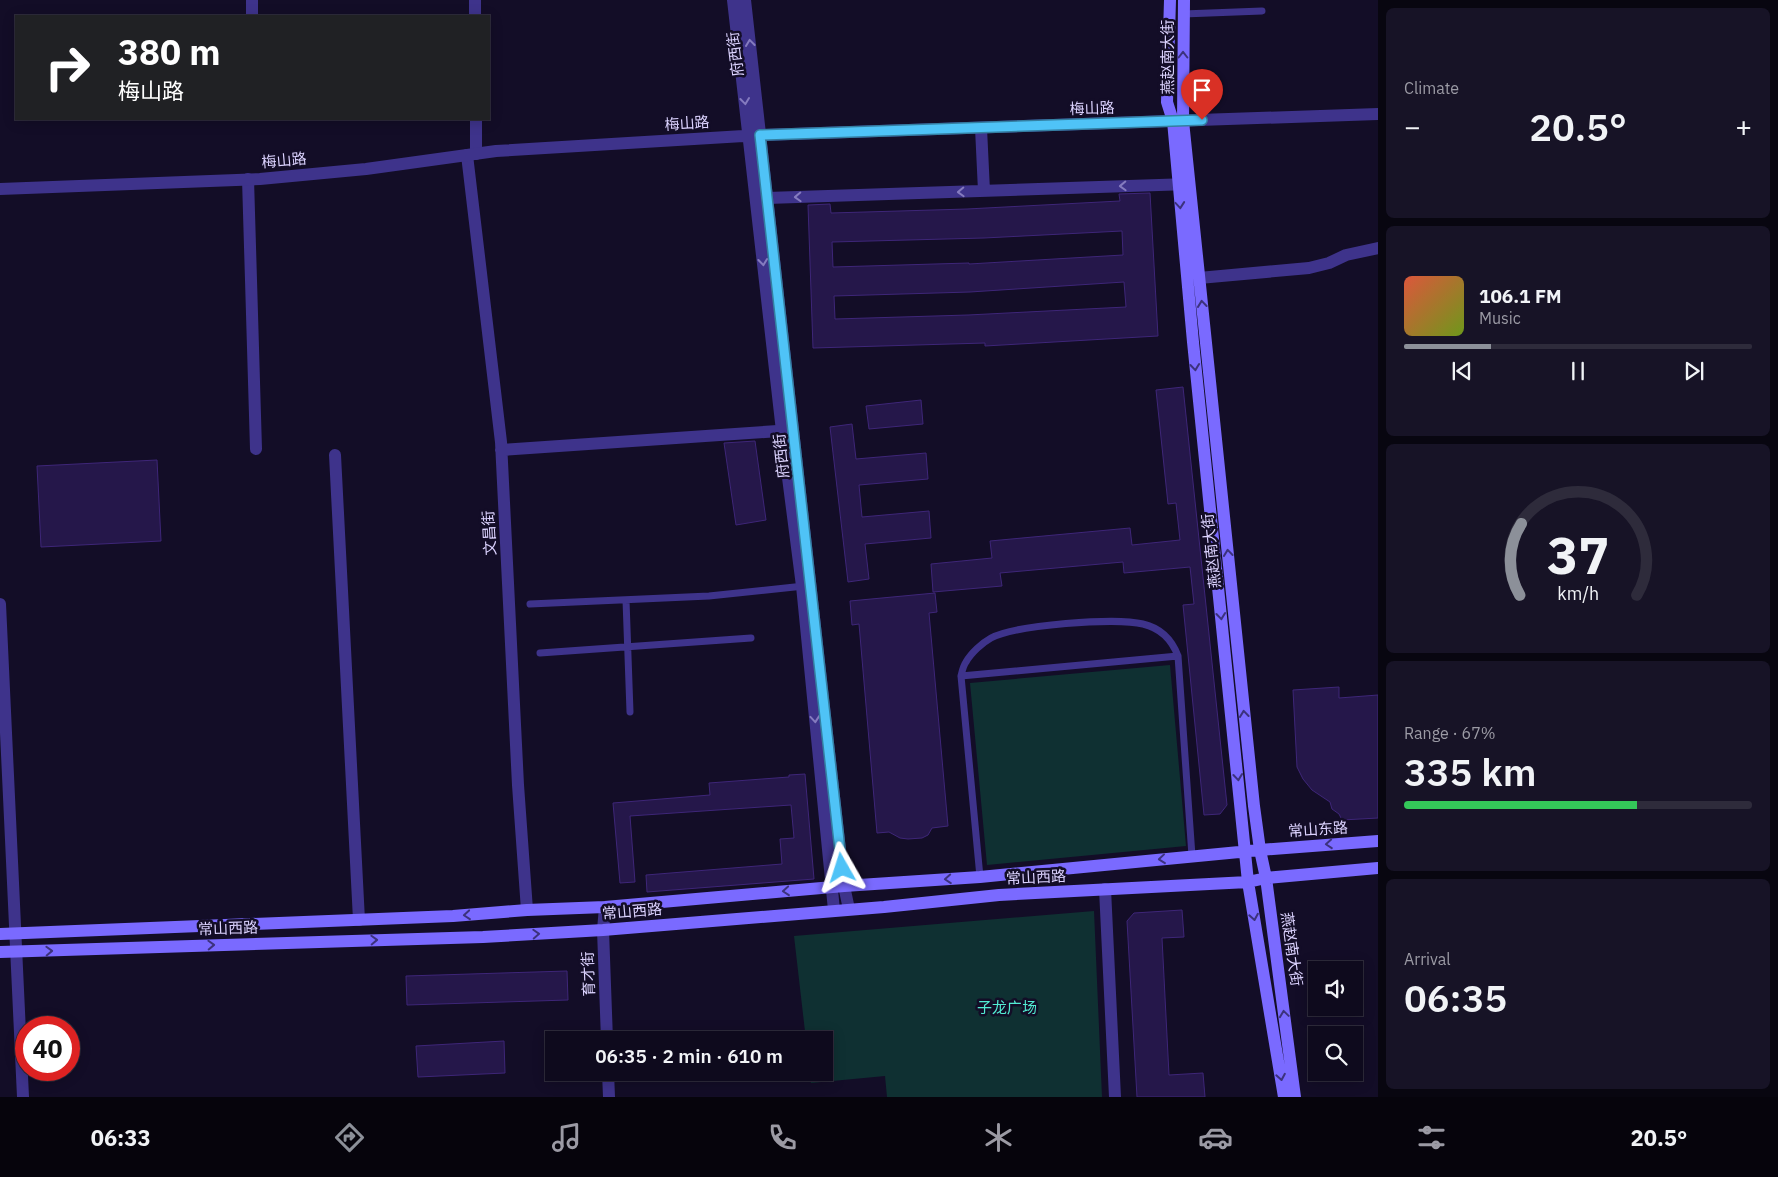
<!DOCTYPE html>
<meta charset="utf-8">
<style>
body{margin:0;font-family:"IBM Plex Sans","Noto Sans SC",sans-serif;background:#171326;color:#f1f3f6;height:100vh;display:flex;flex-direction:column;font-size:19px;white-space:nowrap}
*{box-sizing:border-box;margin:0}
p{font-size:16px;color:#9b9aa4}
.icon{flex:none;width:28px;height:28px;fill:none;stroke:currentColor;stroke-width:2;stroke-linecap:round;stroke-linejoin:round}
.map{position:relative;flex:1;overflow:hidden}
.side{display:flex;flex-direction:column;gap:8px;padding:8px;background:#080610;width:400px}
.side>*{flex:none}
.banner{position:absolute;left:15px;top:15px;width:475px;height:105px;border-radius:0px;box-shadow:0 2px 12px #0003,0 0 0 1px #2e2b3b;background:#202124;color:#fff;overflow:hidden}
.fabs{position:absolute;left:1308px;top:961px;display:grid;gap:10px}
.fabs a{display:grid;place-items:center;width:55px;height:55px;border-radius:0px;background:#0e0a1d;box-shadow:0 2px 12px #0003,0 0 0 1px #2e2b3b;font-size:25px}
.speed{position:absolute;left:15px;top:1016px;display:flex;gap:10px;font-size:25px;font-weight:700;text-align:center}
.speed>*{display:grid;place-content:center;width:65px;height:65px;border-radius:50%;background:#0e0a1d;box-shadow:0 2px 12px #0003,0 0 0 1px #2e2b3b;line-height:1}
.speed .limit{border:8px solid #d22;background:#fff;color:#111}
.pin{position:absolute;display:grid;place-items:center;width:42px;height:42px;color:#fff;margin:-51px -21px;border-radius:50% 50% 50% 0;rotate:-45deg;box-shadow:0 0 5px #0007}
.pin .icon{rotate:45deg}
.me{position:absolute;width:55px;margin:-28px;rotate:354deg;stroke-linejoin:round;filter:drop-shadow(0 0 4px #0008)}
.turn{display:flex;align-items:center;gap:18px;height:105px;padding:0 20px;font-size:22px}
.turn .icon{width:65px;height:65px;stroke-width:2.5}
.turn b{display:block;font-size:35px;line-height:42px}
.big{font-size:38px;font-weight:600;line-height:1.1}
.side .widget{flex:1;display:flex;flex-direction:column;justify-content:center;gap:8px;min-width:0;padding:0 18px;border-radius:8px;background:#171326}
.side .dial{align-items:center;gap:0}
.dial svg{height:130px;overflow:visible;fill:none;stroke:#2e2b3b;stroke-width:7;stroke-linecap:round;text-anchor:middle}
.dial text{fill:#f1f3f6;stroke:none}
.song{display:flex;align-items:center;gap:15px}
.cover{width:60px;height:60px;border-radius:8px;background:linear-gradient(135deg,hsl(10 70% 55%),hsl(80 70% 35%))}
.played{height:5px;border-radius:2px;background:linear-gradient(90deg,#8c9099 25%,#2e2b3b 25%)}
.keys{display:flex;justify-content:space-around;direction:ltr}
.heat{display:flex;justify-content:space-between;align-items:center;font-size:28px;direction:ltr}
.charge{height:8px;border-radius:4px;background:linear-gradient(90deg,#34c759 67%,#2e2b3b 0)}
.trip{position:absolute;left:545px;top:1031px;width:288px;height:50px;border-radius:0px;background:#0e0a1d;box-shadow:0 2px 12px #0003,0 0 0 1px #2e2b3b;font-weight:600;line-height:50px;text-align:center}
.menu{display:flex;height:80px;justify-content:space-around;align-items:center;background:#06040c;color:#9b9aa4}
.menu .icon{width:35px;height:35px}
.menu .selected{color:#8c9099}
.menu b{font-size:22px;color:#f1f3f6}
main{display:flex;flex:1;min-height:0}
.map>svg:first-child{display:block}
.green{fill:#0f3032}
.building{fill:#25174a;stroke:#3e2678;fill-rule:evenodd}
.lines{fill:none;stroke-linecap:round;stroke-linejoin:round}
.service{stroke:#3e338b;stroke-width:7}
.minor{stroke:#3e338b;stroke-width:12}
.tertiary{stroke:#3e338b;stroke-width:12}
.secondary{stroke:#7a6aff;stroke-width:12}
.oneway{stroke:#857bbf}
.oneway2{stroke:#3c327d}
.route-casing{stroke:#337fa1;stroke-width:12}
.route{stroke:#4fc3f7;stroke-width:9}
.labels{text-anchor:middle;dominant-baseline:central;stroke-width:5;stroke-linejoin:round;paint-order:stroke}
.street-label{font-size:15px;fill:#dcd3ff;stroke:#130d27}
.park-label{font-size:15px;fill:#52ecd3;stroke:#130d27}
</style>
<main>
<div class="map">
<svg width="1378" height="1097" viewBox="0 0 1378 1097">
<rect width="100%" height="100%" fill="#130d27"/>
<path class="green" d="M1170 665 1186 846 987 865 970 683Z
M1094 911 1102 1097H887L885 1076 811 1083 809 1073 824 1072V1040H806L794 936Z"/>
<path class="building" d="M1150 193 1158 336 985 346V343L813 348 808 205 830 204 831 213 967 209 1120 201 1119 194ZM1122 231 1123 255 969 264V263L833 267 832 242 984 238ZM1124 282 1126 307 968 315 835 319 834 296 970 292Z
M1183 387 1227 805 1220 814 1204 815 1183 605 1194 604 1190 567 1124 573 1123 562 1000 573 1002 586 933 592 931 564 992 558 990 541 1130 528 1132 545 1180 540 1176 503 1168 504 1156 390Z
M921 400 923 424 869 429 866 406Z
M852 424 856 459 926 453 928 479 859 485 862 517 929 511 931 538 865 544 869 579 848 582 830 427Z
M755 441 766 520 736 525 724 443Z
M157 460 161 541 41 547 37 466Z
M935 593 937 612 929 613 948 826 932 828 928 835 922 838 908 839 900 838 889 832 877 833 859 624 852 625 850 601Z
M1339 687V698L1378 695V818L1342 820 1339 814 1332 809 1330 802 1312 790 1303 779 1297 767 1293 690Z
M805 774 814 879 647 892 646 875 782 864 780 839 794 838 791 805 630 816 635 882 620 883 613 803 710 795 709 783 789 777V775Z
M1182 910 1184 937 1162 938 1169 1075 1203 1073 1205 1097H1137L1127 921 1134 913Z
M567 971 568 1000 407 1005 406 976Z
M504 1041 505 1073 418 1077 416 1046Z"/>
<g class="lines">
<path class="service" d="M1183 14 1262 11
M626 600 630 712
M530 604 709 596 804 586
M540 653 751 638
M961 676C962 672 963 666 966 662 971 653 982 643 991 638 1015 625 1116 617 1143 624 1160 628 1172 640 1178 656
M980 877 961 676 1178 656 1192 856"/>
<path class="minor" d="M475 0V16
M252 16V0
M981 128 984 191
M476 154V119
M467 155 501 442 518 785 527 910
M248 179 256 449
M767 198 1189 184
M1199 278 1309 268 1329 263 1346 255 1378 248
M501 450 793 430
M335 455 359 920
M1105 889 1115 1097"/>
<path class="tertiary" d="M733 0 782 431 802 586 834 910
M745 0 844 886 849 909
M0 189 260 179 366 169 496 151 760 135 1378 114
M0 604 23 1097
M605 907 603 930 607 1040
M608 1072 609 1097"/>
<path class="secondary" d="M1170 0 1167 102 1173 121 1193 342 1248 882 1284 1097
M1184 0 1183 121 1254 806 1260 850 1266 878 1295 1097
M0 934 453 916 527 910 605 907 844 886 980 877 1260 850 1378 841
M0 952 483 937 603 930 884 907 999 895 1248 882 1266 878 1378 868"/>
</g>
<defs><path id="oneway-chevron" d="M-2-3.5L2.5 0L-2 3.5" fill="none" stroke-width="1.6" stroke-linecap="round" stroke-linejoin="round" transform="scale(1.25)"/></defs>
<g class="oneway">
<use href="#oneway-chevron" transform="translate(750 43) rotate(-97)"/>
<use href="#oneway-chevron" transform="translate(745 101) rotate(83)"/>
<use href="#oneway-chevron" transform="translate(1123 186) rotate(178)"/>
<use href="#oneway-chevron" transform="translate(961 192) rotate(178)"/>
<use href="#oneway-chevron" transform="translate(798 197) rotate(178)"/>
<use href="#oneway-chevron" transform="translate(763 262) rotate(84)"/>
<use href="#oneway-chevron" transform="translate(815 719) rotate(85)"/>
</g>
<g class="oneway2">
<use href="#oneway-chevron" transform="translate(1183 55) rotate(-90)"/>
<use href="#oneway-chevron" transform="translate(1180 205) rotate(85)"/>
<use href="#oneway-chevron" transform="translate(1202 304) rotate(-96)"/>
<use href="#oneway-chevron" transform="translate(1195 367) rotate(84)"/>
<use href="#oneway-chevron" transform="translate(1228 553) rotate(-96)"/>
<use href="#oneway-chevron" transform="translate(1221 616) rotate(84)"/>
<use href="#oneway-chevron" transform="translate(1244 714) rotate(-96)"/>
<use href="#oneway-chevron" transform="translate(1238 777) rotate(84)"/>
<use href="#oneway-chevron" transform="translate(1329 844) rotate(176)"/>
<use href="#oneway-chevron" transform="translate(1162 859) rotate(174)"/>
<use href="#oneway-chevron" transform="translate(948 879) rotate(176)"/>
<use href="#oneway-chevron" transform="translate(786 891) rotate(175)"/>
<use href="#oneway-chevron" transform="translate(467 915) rotate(175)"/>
<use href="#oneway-chevron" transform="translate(1254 917) rotate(80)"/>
<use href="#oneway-chevron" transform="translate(536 934) rotate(-3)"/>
<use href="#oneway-chevron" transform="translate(374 940) rotate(-2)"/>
<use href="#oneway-chevron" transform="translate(211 945) rotate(-2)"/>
<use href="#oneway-chevron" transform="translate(49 951) rotate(-2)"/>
<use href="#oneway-chevron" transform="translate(1284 1014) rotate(-98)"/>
<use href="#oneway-chevron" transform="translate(1281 1077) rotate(80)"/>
</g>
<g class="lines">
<defs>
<path id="route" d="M842 868 760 135 1202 120"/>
</defs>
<use href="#route" class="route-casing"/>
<use href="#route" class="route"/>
</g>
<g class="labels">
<g class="street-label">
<text transform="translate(735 54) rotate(-97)">府西街</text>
<text transform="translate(1167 57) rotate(-90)">燕赵南大街</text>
<text transform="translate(1092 108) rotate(-2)">梅山路</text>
<text transform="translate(687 123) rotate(-4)">梅山路</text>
<text transform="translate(284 160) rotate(-5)">梅山路</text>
<text transform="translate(781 456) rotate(-96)">府西街</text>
<text transform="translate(489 533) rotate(-93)">文昌街</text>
<text transform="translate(1211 551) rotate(-96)">燕赵南大街</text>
<text transform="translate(1318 829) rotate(-4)">常山东路</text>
<text transform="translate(1036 877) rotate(-3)">常山西路</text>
<text transform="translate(632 911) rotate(-5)">常山西路</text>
<text transform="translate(228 928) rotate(-2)">常山西路</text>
<text transform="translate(1292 949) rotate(82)">燕赵南大街</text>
<text transform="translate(588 974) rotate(-92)">育才街</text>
</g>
<g class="park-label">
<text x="1007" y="1007">子龙广场</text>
</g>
</g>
</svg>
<div class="fabs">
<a><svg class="icon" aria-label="sound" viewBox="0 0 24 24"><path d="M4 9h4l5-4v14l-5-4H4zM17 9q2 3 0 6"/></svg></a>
<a><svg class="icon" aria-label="search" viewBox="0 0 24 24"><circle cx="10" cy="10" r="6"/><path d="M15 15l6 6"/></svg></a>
</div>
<div class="speed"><div class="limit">40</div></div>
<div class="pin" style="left:1202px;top:120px;background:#d93025"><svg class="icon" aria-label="arrive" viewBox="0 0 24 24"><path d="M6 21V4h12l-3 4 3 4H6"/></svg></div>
<svg class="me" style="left:842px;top:868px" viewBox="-20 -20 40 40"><path d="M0-17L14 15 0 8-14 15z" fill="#4fc3f7" stroke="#fff" stroke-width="4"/></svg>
<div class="trip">06:35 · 2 min · 610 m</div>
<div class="banner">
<div class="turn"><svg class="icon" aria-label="right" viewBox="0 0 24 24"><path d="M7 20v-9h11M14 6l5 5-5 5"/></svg><div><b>380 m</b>梅山路</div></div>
</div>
</div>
<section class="side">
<div class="widget"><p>Climate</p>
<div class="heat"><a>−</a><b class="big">20.5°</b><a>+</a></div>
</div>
<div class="widget">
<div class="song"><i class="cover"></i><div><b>106.1 FM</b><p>Music</p></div></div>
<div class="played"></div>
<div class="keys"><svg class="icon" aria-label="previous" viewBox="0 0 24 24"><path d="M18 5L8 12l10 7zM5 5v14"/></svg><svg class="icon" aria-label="pause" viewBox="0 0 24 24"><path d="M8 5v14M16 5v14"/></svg><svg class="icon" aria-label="next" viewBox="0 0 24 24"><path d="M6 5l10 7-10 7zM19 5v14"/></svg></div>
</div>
<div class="widget dial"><svg viewBox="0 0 100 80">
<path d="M14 69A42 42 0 1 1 86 69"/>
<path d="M14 69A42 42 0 0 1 15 25" stroke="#8c9099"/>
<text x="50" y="56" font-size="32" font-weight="700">37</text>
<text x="50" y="72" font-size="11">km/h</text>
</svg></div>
<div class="widget"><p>Range · 67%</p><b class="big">335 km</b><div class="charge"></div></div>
<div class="widget"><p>Arrival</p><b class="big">06:35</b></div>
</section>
</main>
<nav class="menu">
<b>06:33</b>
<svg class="icon selected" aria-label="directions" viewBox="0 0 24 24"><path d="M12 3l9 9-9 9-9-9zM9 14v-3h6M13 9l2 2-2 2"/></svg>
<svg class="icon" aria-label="music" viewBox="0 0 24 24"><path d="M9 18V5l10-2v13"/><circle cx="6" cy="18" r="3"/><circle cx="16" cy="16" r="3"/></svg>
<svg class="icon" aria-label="phone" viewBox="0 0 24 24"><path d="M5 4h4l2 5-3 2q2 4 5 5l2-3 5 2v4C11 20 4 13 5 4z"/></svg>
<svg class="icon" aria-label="climate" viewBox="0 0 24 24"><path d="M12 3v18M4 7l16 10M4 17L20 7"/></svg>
<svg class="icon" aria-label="car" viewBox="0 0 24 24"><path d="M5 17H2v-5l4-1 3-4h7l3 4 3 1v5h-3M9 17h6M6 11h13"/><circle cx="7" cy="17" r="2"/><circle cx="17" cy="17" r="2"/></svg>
<svg class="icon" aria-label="filters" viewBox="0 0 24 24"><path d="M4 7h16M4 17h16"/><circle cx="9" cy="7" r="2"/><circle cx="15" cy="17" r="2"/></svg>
<b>20.5°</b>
</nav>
